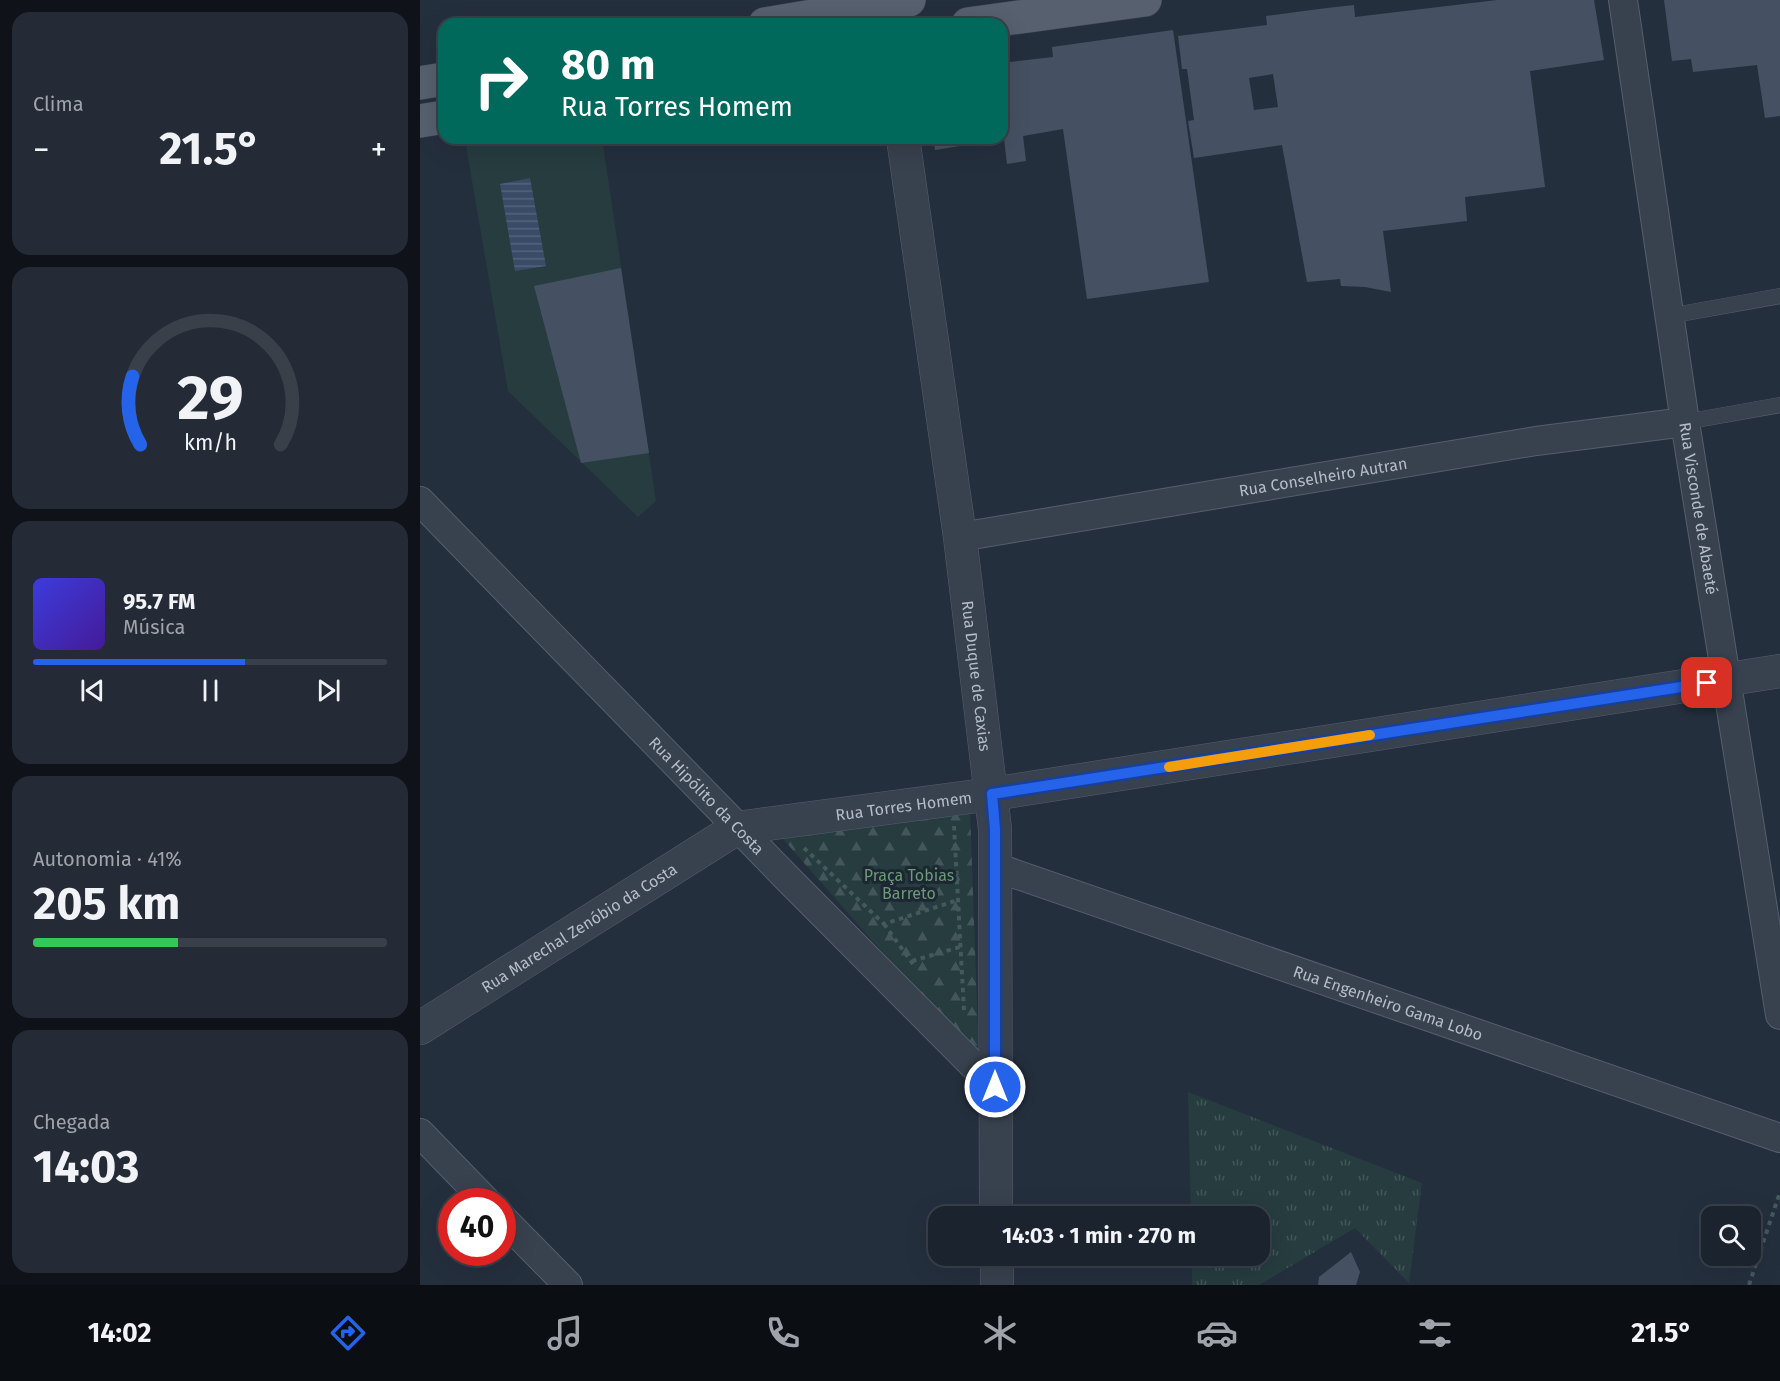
<!DOCTYPE html>
<html lang="pt">
<meta charset="utf-8">
<style>
body{margin:0;font-family:"Fira Sans",sans-serif;background:#242b36;color:#f1f3f6;height:100vh;display:flex;flex-direction:column;font-size:22px;white-space:nowrap}
*{box-sizing:border-box;margin:0}
p{font-size:20px;color:#a0a4aa}
.icon{flex:none;width:33px;height:33px;fill:none;stroke:currentColor;stroke-width:2;stroke-linecap:round;stroke-linejoin:round}
.map{position:relative;flex:1;overflow:hidden}
.details{display:flex;flex-direction:column;gap:12px;padding:12px;background:#0f1319;width:420px}
.details>*{flex:none}
.guide{position:absolute;left:18px;top:18px;width:570px;height:126px;border-radius:18px;box-shadow:0 6px 24px #0002,0 0 0 2px #39404a;background:#00695c;color:#fff;overflow:hidden}
.fabs{position:absolute;left:1281px;top:1206px;display:grid;gap:12px}
.fabs a{display:grid;place-items:center;width:60px;height:60px;border-radius:12px;background:#1b232e;box-shadow:0 6px 24px #0002,0 0 0 2px #39404a;font-size:30px}
.speed{position:absolute;left:18px;top:1188px;display:flex;gap:12px;font-size:30px;font-weight:700;text-align:center}
.speed>*{display:grid;place-content:center;width:78px;height:78px;border-radius:50%;background:#1b232e;box-shadow:0 6px 24px #0002,0 0 0 2px #39404a;line-height:1}
.speed .limit{border:9px solid #d22;background:#fff;color:#111}
.pin{position:absolute;display:grid;place-items:center;width:51px;height:51px;color:#fff;margin:-26px;border-radius:12px;box-shadow:0 3px 9px #0006}
.me{position:absolute;width:66px;margin:-33px;rotate:0deg;stroke-linejoin:round;filter:drop-shadow(0 0 4px #0008)}
.turn{display:flex;align-items:center;gap:21px;height:126px;padding:0 24px;font-size:27px}
.turn .icon{width:78px;height:78px;stroke-width:2.5}
.turn b{display:block;font-size:42px;line-height:51px}
.big{font-size:45px;font-weight:700;line-height:1.1}
.details .widget{flex:1;display:flex;flex-direction:column;justify-content:center;gap:9px;min-width:0;padding:0 21px;border-radius:18px;background:#242b36}
.details .dial{align-items:center;gap:0}
.dial svg{height:156px;overflow:visible;fill:none;stroke:#39404a;stroke-width:7;stroke-linecap:round;text-anchor:middle}
.dial text{fill:#f1f3f6;stroke:none}
.song{display:flex;align-items:center;gap:18px}
.cover{width:72px;height:72px;border-radius:9px;background:linear-gradient(135deg,hsl(240 70% 55%),hsl(260 70% 35%))}
.played{height:6px;border-radius:3px;background:linear-gradient(90deg,#2563eb 60%,#39404a 60%)}
.keys{display:flex;justify-content:space-around;direction:ltr}
.heat{display:flex;justify-content:space-between;align-items:center;font-size:33px;direction:ltr}
.charge{height:9px;border-radius:4px;background:linear-gradient(90deg,#34c759 41%,#39404a 0)}
.trip{position:absolute;left:508px;top:1206px;width:342px;height:60px;border-radius:18px;background:#1b232e;box-shadow:0 6px 24px #0002,0 0 0 2px #39404a;font-weight:700;line-height:60px;text-align:center}
.tab-bar{display:flex;height:96px;justify-content:space-around;align-items:center;background:#0b0e12;color:#a0a4aa}
.tab-bar .icon{width:42px;height:42px}
.tab-bar .selected{color:#2563eb}
.tab-bar b{font-size:27px;color:#f1f3f6}
main{display:flex;flex:1;min-height:0}
.map>svg:first-child{display:block}
.grass{fill:url(#grass-tufts)}
.forest{fill:url(#forest-firs)}
.pitch{fill:#263c3f}
.water{fill:url(#water-rules)}
.building{fill:#455162;fill-rule:evenodd}
.lines{fill:none;stroke-linecap:round;stroke-linejoin:round}
.service-casing{stroke:#565f6c;stroke-width:16}
.minor-casing{stroke:#565f6c;stroke-width:30}
.tertiary-casing{stroke:#565f6c;stroke-width:34}
.primary-casing{stroke:#414a57;stroke-width:34}
.path{stroke:#44595c;stroke-width:4;stroke-dasharray:4.5 4.5;stroke-linecap:butt}
.service{stroke:#38414e;stroke-width:15}
.minor{stroke:#38414e;stroke-width:28}
.tertiary{stroke:#38414e;stroke-width:33}
.primary{stroke:#56606e;stroke-width:33}
.route-casing{stroke:#184099;stroke-width:15}
.route{stroke:#2563eb;stroke-width:10}
.slow{stroke:#f59e0b;stroke-width:10}
.labels{text-anchor:middle;dominant-baseline:central;stroke-width:6;stroke-linejoin:round;paint-order:stroke}
.street-label{font-size:16px;fill:#b4bcc9;stroke:#1d2633}
.park-label{font-size:16px;fill:#6b9a76;stroke:#1d2633}
</style>
<main>
<section class="details">
<div class="widget"><p>Clima</p>
<div class="heat"><a>−</a><b class="big">21.5°</b><a>+</a></div>
</div>
<div class="widget dial"><svg viewBox="0 0 100 80">
<path d="M14 69A42 42 0 1 1 86 69"/>
<path d="M14 69A42 42 0 0 1 10 34" stroke="#2563eb"/>
<text x="50" y="56" font-size="32" font-weight="700">29</text>
<text x="50" y="72" font-size="11">km/h</text>
</svg></div>
<div class="widget">
<div class="song"><i class="cover"></i><div><b>95.7 FM</b><p>Música</p></div></div>
<div class="played"></div>
<div class="keys"><svg class="icon" aria-label="previous" viewBox="0 0 24 24"><path d="M18 5L8 12l10 7zM5 5v14"/></svg><svg class="icon" aria-label="pause" viewBox="0 0 24 24"><path d="M8 5v14M16 5v14"/></svg><svg class="icon" aria-label="next" viewBox="0 0 24 24"><path d="M6 5l10 7-10 7zM19 5v14"/></svg></div>
</div>
<div class="widget"><p>Autonomia · 41%</p><b class="big">205 km</b><div class="charge"></div></div>
<div class="widget"><p>Chegada</p><b class="big">14:03</b></div>
</section>
<div class="map">
<svg width="1360" height="1285" viewBox="0 0 1360 1285">
<defs>
<pattern id="grass-tufts" width="24" height="20" patternUnits="userSpaceOnUse" patternTransform="scale(1.5)"><rect width="24" height="20" fill="#263c3f"/><path d="M3 7l-1-3M5 7V3M7 7l1-3M15 17l-1-3M17 17v-4M19 17l1-3" fill="none" stroke="#435659"/></pattern>
<pattern id="forest-firs" width="22" height="20" patternUnits="userSpaceOnUse" patternTransform="scale(1.5)"><rect width="22" height="20" fill="#263c3f"/><path d="M5 1l3.5 6h-7zM16 11l3.5 6h-7z" fill="#435659"/></pattern>
<pattern id="water-rules" width="6" height="5" patternUnits="userSpaceOnUse" patternTransform="scale(1.5)"><rect width="6" height="5" fill="#394c67"/><path d="M0 2.5h6" fill="none" stroke="#53647b"/></pattern>
</defs>
<rect width="100%" height="100%" fill="#242f3e"/>
<path class="grass" d="M768 1092 1002 1183 989 1283 935 1228 839 1285H772V1256H840V1216H771Z"/>
<path class="forest" d="M550 809 559 1062 363 839Z"/>
<path class="pitch" d="M55 138H182L236 501 218 517 88 391 45 140Z"/>
<path class="water" d="M110 178 126 266 95 271 80 184Z"/>
<path class="building" d="M1077 0H1174L1184 60 1110 71 1125 187 1045 197 1047 221 963 231 971 292 945 287 921 286 920 279 887 282 862 145 774 158 768 121 774 120 767 69H762L758 36 847 25 846 16 907 8 934 5 935 17ZM853 74 858 107 834 110 829 78Z
M1244 0H1360V116L1345 118 1337 65 1273 72 1271 59 1252 61Z
M753 30 789 282 667 299 643 129 603 136 606 161 587 164 584 139 515 150 513 138H582V63L633 57 632 47Z
M201 268 229 453 161 463 114 286Z
M931 1252 940 1272 936 1285H898L899 1277Z"/>
<g class="lines">
<defs>
<path id="service" d="M1249 316 1360 296
M1265 422 1360 405"/>
<g id="minor">
<path id="s1" d="M1203 0 1265 422 1360 1015"/>
<path id="s2" d="M0 501 370 881 575 1087"/>
<path id="s3" d="M540 537 1116 441 1265 422"/>
<path id="s4" d="M575 867 1360 1138"/>
<path d="M0 1133 67 1202"/>
<path d="M82 1218 148 1285"/>
</g>
<g id="tertiary">
<path id="s5" d="M483 138 540 537 575 829 576 1216"/>
<path id="s6" d="M0 1028 317 828 572 794 1360 671"/>
<path d="M577 1256V1285"/>
</g>
<path id="primary" d="M345 24 489 0
M548 24 725 0
M0 83 24 79
M0 121 24 117"/>
</defs>
<use href="#service" class="service-casing"/>
<use href="#minor" class="minor-casing"/>
<use href="#tertiary" class="tertiary-casing"/>
<use href="#primary" class="primary-casing"/>
<path class="path" d="M534 826 544 1011
M384 848 464 924 538 900
M464 924 493 964
M492 961 540 947
M1329 1285 1360 1192"/>
<use href="#service" class="service"/>
<use href="#minor" class="minor"/>
<use href="#tertiary" class="tertiary"/>
<use href="#primary" class="primary"/>
</g>
<g class="lines">
<defs>
<path id="route" d="M575 1087V829L572 794 1287 683"/>
</defs>
<use href="#route" class="route-casing"/>
<use href="#route" class="route"/>
<path class="slow" d="M749 767 950 735"/>
</g>
<g class="labels">
<g class="street-label">
<text stroke="none"><textPath href="#s3" startOffset="368">Rua Conselheiro Autran</textPath></text>
<text stroke="none"><textPath href="#s1" startOffset="514">Rua Visconde de Abaeté</textPath></text>
<text stroke="none"><textPath href="#s5" startOffset="543">Rua Duque de Caxias</textPath></text>
<text stroke="none"><textPath href="#s2" startOffset="411">Rua Hipólito da Costa</textPath></text>
<text stroke="none"><textPath href="#s6" startOffset="543">Rua Torres Homem</textPath></text>
<text stroke="none"><textPath href="#s6" startOffset="188">Rua Marechal Zenóbio da Costa</textPath></text>
<text stroke="none"><textPath href="#s4" startOffset="416">Rua Engenheiro Gama Lobo</textPath></text>
</g>
<g class="park-label">
<text x="489" y="875">Praça Tobias<tspan x="489" dy="18">Barreto</tspan></text>
</g>
</g>
</svg>
<div class="fabs">
<a><svg class="icon" aria-label="search" viewBox="0 0 24 24"><circle cx="10" cy="10" r="6"/><path d="M15 15l6 6"/></svg></a>
</div>
<div class="speed"><div class="limit">40</div></div>
<div class="pin" style="left:1287px;top:683px;background:#d93025"><svg class="icon" aria-label="arrive" viewBox="0 0 24 24"><path d="M6 21V4h12l-3 4 3 4H6"/></svg></div>
<svg class="me" style="left:575px;top:1087px" viewBox="-20 -20 40 40"><circle r="17" fill="#2563eb" stroke="#fff" stroke-width="3"/><path d="M0-11L8 9 0 5-8 9z" fill="#fff"/></svg>
<div class="trip">14:03 · 1 min · 270 m</div>
<div class="guide">
<div class="turn"><svg class="icon" aria-label="right" viewBox="0 0 24 24"><path d="M7 20v-9h11M14 6l5 5-5 5"/></svg><div><b>80 m</b>Rua Torres Homem</div></div>
</div>
</div>
</main>
<nav class="tab-bar">
<b>14:02</b>
<svg class="icon selected" aria-label="directions" viewBox="0 0 24 24"><path d="M12 3l9 9-9 9-9-9zM9 14v-3h6M13 9l2 2-2 2"/></svg>
<svg class="icon" aria-label="music" viewBox="0 0 24 24"><path d="M9 18V5l10-2v13"/><circle cx="6" cy="18" r="3"/><circle cx="16" cy="16" r="3"/></svg>
<svg class="icon" aria-label="phone" viewBox="0 0 24 24"><path d="M5 4h4l2 5-3 2q2 4 5 5l2-3 5 2v4C11 20 4 13 5 4z"/></svg>
<svg class="icon" aria-label="climate" viewBox="0 0 24 24"><path d="M12 3v18M4 7l16 10M4 17L20 7"/></svg>
<svg class="icon" aria-label="car" viewBox="0 0 24 24"><path d="M5 17H2v-5l4-1 3-4h7l3 4 3 1v5h-3M9 17h6M6 11h13"/><circle cx="7" cy="17" r="2"/><circle cx="17" cy="17" r="2"/></svg>
<svg class="icon" aria-label="filters" viewBox="0 0 24 24"><path d="M4 7h16M4 17h16"/><circle cx="9" cy="7" r="2"/><circle cx="15" cy="17" r="2"/></svg>
<b>21.5°</b>
</nav>
